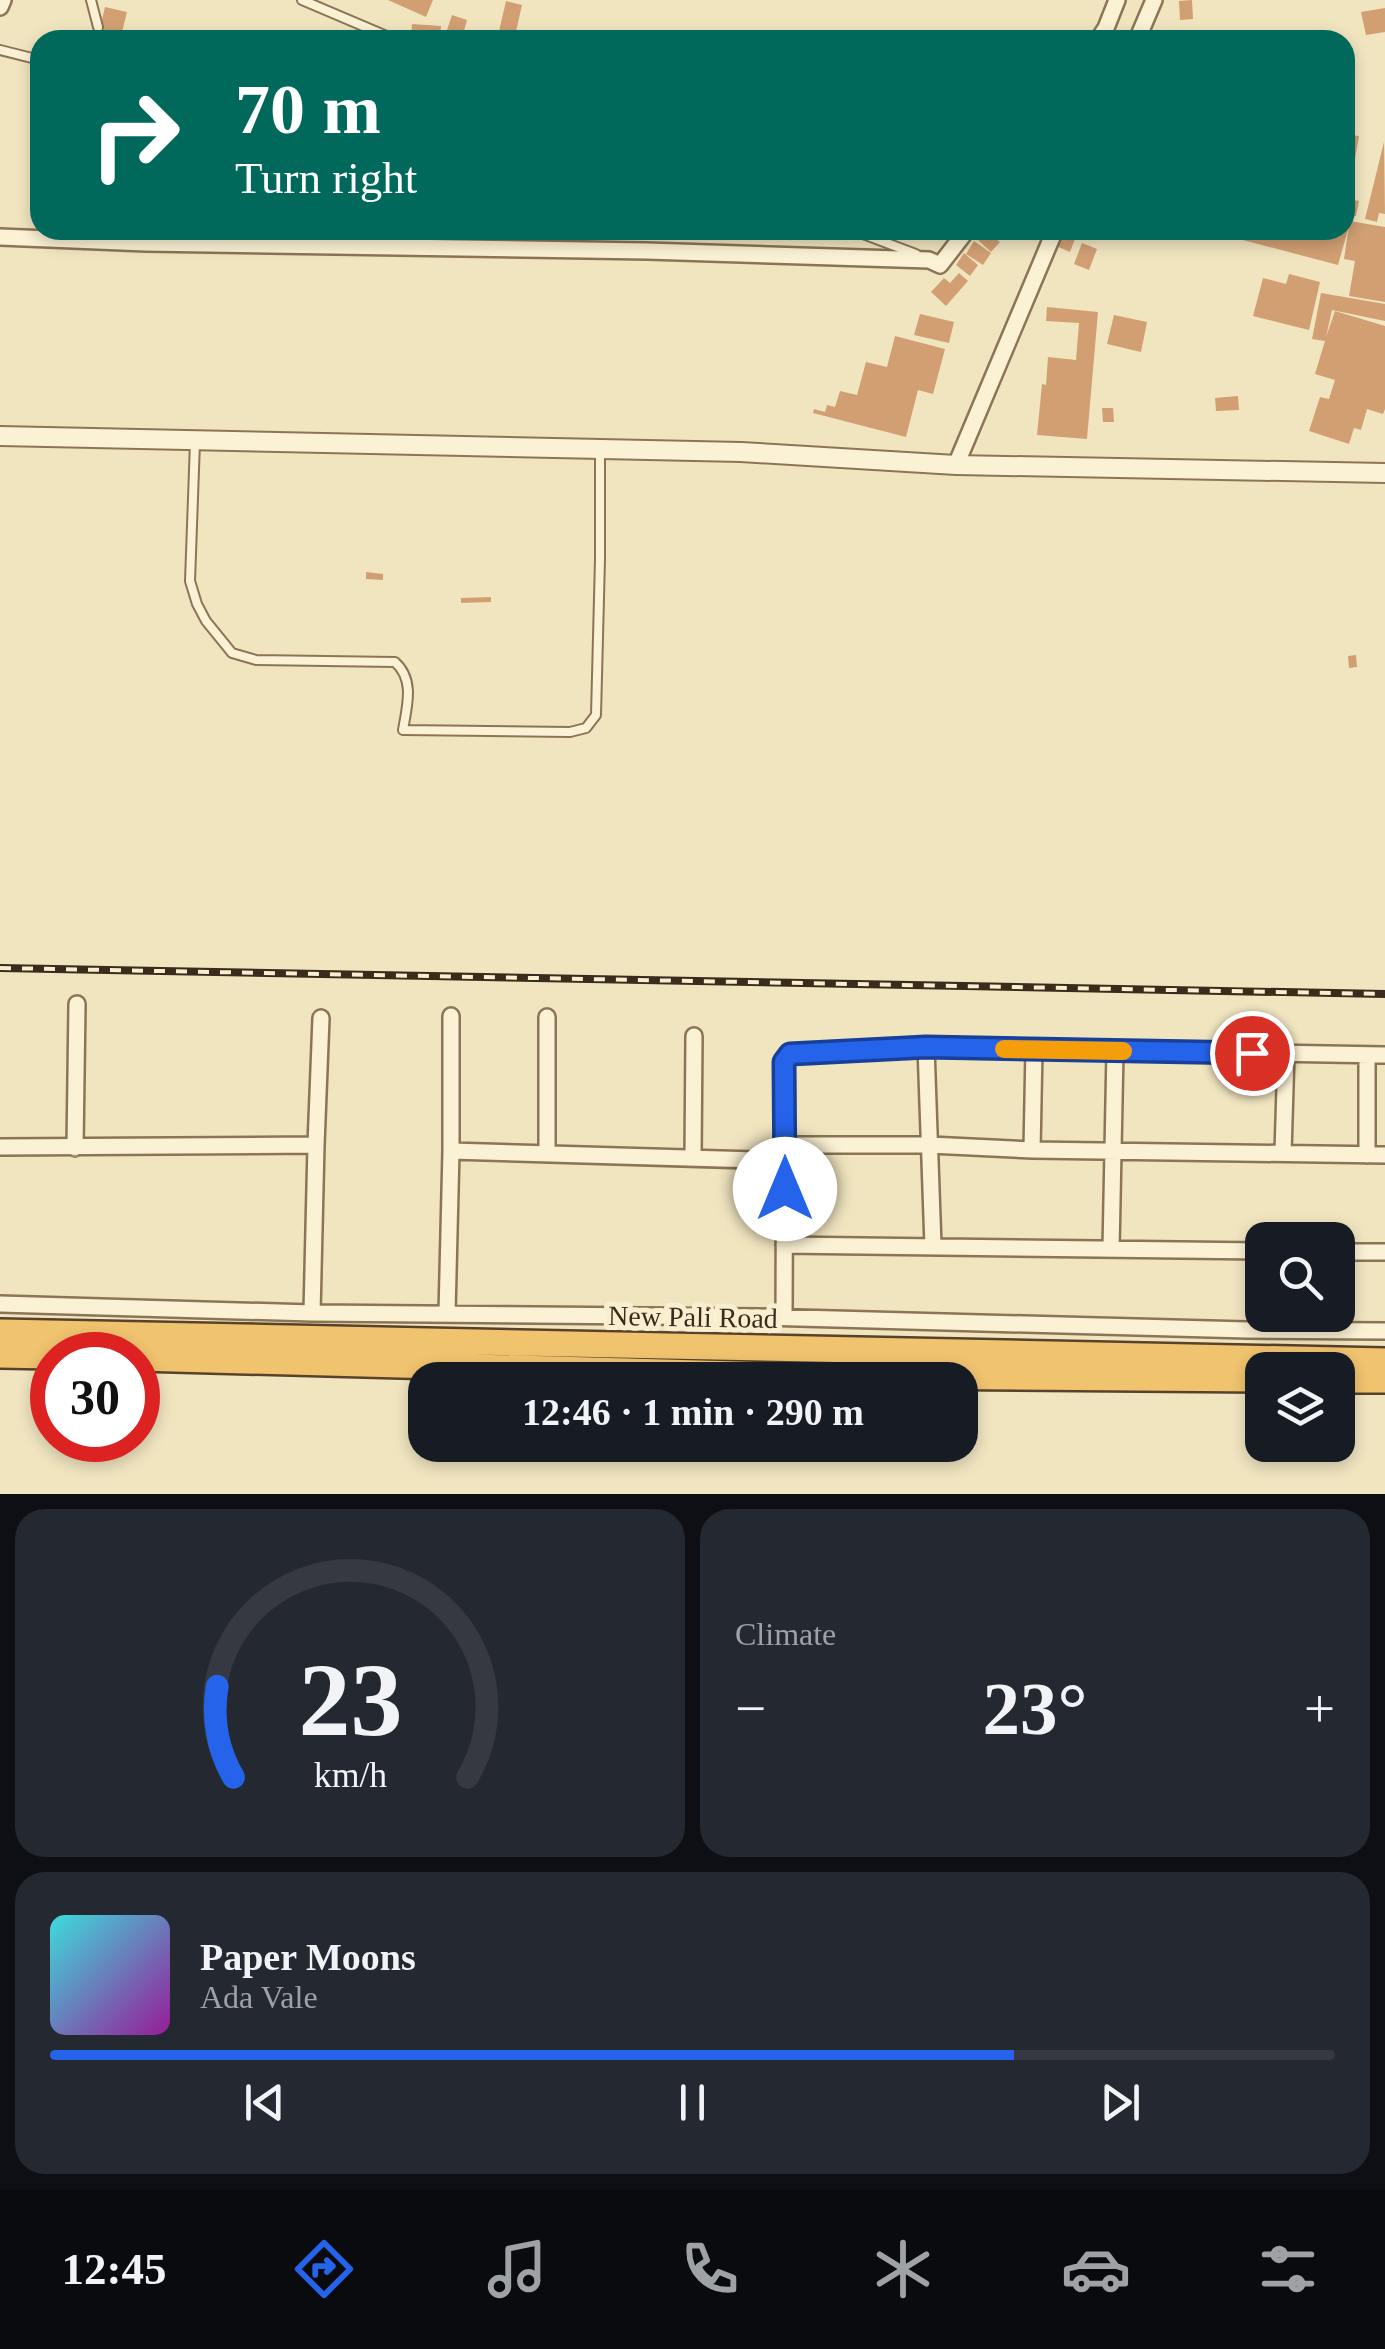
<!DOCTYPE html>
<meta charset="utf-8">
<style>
body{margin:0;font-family:Georgia,serif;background:#242831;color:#f1f3f6;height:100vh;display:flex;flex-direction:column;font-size:38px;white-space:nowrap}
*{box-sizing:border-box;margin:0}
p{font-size:32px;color:#9ea1a6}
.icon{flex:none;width:55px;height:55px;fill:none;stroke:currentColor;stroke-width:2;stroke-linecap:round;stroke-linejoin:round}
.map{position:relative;height:1494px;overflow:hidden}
.drawer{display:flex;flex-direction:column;gap:15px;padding:15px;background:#0d0f14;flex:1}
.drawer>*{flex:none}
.banner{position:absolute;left:30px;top:30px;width:1325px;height:210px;border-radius:30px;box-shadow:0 5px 15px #0003;background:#00695c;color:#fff;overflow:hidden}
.controls{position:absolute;left:1245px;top:1222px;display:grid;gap:20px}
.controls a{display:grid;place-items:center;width:110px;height:110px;border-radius:20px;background:#171b24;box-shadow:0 5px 15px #0003;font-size:50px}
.speed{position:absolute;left:30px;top:1332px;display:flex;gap:20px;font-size:50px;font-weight:700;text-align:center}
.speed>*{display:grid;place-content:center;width:130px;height:130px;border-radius:50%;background:#171b24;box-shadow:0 5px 15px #0003;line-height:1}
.speed .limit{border:15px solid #d22;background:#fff;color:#111}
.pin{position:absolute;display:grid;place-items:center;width:85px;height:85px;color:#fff;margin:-42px;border:5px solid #fff;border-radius:50%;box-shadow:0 2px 10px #0007}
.me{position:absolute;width:110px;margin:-55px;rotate:0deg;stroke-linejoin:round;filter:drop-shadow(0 0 8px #0008)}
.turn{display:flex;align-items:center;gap:35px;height:210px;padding:0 40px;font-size:45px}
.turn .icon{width:130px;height:130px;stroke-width:2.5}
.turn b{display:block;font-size:70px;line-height:85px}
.big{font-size:75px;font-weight:700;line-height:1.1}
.drawer .widget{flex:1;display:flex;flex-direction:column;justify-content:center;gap:15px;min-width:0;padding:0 35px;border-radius:30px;background:#242831}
.drawer .dial{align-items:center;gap:0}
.dial svg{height:260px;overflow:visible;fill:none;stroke:#363941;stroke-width:7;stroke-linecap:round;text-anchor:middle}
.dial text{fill:#f1f3f6;stroke:none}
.song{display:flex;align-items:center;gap:30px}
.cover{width:120px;height:120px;border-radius:15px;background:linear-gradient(135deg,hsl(180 70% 55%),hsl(300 70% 35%))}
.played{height:10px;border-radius:5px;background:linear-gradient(90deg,#2563eb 75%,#363941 75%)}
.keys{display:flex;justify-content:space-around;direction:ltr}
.heat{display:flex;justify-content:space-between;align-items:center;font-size:55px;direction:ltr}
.drawer .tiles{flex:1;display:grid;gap:15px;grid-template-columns:1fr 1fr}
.widget:last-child{grid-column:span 2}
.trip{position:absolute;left:408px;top:1362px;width:570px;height:100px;border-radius:30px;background:#171b24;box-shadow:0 5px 15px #0003;font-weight:700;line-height:100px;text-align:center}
.tab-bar{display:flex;height:160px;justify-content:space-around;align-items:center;background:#090b0e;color:#9ea1a6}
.tab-bar .icon{width:70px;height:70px}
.tab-bar .selected{color:#2563eb}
.tab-bar b{font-size:45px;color:#f1f3f6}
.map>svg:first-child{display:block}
.building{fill:#d29f73}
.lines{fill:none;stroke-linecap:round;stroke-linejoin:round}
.service-casing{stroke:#8c7556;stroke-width:12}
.minor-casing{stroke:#8c7556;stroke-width:20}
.tertiary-casing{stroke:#8c7556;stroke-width:22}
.trunk-casing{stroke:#59422b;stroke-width:30}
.service{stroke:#fbf1d4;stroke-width:8}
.minor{stroke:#fbf1d4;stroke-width:15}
.tertiary{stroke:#fbf1d4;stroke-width:18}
.trunk{stroke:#f0c36f;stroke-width:25}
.rail-casing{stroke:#3a2c1c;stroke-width:8}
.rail{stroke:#f8eed0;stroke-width:4;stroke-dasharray:11;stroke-linecap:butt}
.route-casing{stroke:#184099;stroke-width:25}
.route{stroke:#2563eb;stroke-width:18}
.slow{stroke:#f59e0b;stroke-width:18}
.labels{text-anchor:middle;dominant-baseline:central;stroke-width:10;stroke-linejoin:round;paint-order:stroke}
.street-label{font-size:28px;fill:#3a2c1c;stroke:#f8eed0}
</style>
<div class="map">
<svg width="1385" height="1494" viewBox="0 0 1385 1494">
<rect width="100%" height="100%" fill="#f1e5c0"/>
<path class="building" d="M388 0H433L426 17Z
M1192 0 1193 19 1180 20 1179 1Z
M506 1 522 5 514 40H497Z
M105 7 127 12 120 40H97Z
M1385 8V32L1366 35 1361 12Z
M452 15 467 20 462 38 446 33Z
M412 24 441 26 440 40H411Z
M1345 134 1359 136 1354 165 1345 163Z
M1384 142 1385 214 1379 213 1377 222 1365 219Z
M1348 199 1359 201 1356 216 1346 215Z
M1345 217 1351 219 1350 221 1385 227V302L1349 296 1355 261 1344 259 1349 226 1338 265 1243 240 1236 230H1345Z
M985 230 1000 242 991 252 977 239Z
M1061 233 1075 239 1070 252 1056 246Z
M974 241 991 253 983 265 966 254Z
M1082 243 1097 249 1089 270 1074 264Z
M964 253 978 265 970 276 956 265Z
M959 273 968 281 946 306 931 292 944 278 950 283Z
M1289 274 1320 282 1309 330 1253 316 1263 278 1286 284Z
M1321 293 1385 304V321L1332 310 1326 337 1335 311 1385 326V409L1383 414 1367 409 1361 430 1354 428 1349 444 1309 431 1320 397 1329 399 1335 380 1315 374 1325 341 1312 339Z
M1047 307 1098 312 1087 439 1037 435 1042 384 1046 385 1048 357 1076 360 1079 323 1046 321Z
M920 314 954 322 949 343 914 335Z
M1114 315 1147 322 1141 352 1107 344Z
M895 336 945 349 933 394 918 390 906 437 813 413 814 409 825 412 827 405 835 407 840 391 857 395 866 362 887 367Z
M1238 396 1239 410 1216 411 1215 398Z
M1102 408H1113L1114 422H1103Z
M366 572 383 574V580L366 579Z
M491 597V602L461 603V598Z
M1356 655 1357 667 1349 668 1348 656Z"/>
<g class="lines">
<defs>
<path id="service" d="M91 0 98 27
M302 0 396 40
M0 50 40 60
M852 230 916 254
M195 442 190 581 197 604 206 621 232 653 256 660 395 662C415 680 407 706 403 730L570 732 586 728 596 715 600 559V450"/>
<path id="minor" d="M0 7 3 0
M1098 40 1106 28 1117 0
M1137 40 1154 0
M0 237 146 243 647 251 929 260 940 265 967 230
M956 465 1055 230
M547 1017V1154
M926 1047 933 1246
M316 1145 321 1018
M785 1145H930L1032 1150 1385 1155
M0 1147 316 1145 312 1313
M75 1148 77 1004
M1032 1150 1034 1049
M451 1151 785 1161
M1283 1153 1286 1054
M1367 1155V1055
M693 1158 694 1036
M784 1245 1262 1251
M1111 1249 1115 1051
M1338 1252H1385
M0 1304 312 1313 758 1317 1247 1330 1385 1331
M447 1313 451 1151V1016
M784 1318 785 1062 790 1054 926 1047 1385 1055"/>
<path id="tertiary" d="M0 436 741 452 956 465 1385 473"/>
<path id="trunk" d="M0 1332 1385 1361
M0 1355 52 1356
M138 1358 776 1375 1262 1379
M1338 1380H1385"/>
</defs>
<use href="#service" class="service-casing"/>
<use href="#minor" class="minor-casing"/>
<use href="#tertiary" class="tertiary-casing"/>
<use href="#trunk" class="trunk-casing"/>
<use href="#service" class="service"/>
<use href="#minor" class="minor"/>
<use href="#tertiary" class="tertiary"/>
<use href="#trunk" class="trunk"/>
<defs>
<path id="rail" d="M0 968 1385 994"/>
</defs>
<use href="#rail" class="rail-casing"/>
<use href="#rail" class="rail"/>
</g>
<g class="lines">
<defs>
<path id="route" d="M785 1189 784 1062 790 1054 926 1047 1252 1053"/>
</defs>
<use href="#route" class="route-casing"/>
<use href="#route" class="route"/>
<path class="slow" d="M1004 1049 1123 1051"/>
</g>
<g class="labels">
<g class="street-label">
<text transform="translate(693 1317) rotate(1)">New Pali Road</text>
</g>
</g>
</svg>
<div class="controls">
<a><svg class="icon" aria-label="search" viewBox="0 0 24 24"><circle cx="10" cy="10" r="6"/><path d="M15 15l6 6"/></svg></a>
<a><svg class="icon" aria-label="layers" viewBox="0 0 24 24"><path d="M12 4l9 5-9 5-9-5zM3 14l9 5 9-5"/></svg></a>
</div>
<div class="speed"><div class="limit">30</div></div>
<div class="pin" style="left:1252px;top:1053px;background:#d93025"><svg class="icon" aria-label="arrive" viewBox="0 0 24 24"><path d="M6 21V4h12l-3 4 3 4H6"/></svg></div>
<svg class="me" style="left:785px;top:1189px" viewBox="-20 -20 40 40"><circle r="19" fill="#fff"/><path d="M0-13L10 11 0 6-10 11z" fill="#2563eb"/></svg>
<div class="trip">12:46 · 1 min · 290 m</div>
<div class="banner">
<div class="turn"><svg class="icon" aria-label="right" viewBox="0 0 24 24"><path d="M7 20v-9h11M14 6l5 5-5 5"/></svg><div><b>70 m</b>Turn right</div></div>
</div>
</div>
<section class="drawer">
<div class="tiles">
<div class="widget dial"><svg viewBox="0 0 100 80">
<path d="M14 69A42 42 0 1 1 86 69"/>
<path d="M14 69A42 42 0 0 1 9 41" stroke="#2563eb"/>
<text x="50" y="56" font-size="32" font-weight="700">23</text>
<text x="50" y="72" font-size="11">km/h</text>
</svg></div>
<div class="widget"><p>Climate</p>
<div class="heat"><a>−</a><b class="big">23°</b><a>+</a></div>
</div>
<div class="widget">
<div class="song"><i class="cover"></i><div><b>Paper Moons</b><p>Ada Vale</p></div></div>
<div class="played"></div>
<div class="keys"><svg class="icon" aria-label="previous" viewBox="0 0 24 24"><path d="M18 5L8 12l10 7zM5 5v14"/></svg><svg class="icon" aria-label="pause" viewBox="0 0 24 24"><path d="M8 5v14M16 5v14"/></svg><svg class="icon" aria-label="next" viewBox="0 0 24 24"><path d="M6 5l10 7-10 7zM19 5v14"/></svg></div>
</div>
</div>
</section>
<nav class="tab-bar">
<b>12:45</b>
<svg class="icon selected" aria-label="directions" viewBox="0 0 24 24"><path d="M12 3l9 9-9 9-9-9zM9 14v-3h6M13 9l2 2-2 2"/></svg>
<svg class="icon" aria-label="music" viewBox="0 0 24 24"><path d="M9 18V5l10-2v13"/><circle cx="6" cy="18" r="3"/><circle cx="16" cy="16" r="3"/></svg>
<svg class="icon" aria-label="phone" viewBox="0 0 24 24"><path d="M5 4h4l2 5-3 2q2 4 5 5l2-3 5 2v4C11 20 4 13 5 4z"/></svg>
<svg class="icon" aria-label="climate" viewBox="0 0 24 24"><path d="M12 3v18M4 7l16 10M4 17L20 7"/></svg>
<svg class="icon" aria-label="car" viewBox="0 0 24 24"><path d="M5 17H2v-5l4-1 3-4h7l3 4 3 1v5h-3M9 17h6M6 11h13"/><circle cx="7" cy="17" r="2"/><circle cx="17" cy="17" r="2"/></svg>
<svg class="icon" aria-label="filters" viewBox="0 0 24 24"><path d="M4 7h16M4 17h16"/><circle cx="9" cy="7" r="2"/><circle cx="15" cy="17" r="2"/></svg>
</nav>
